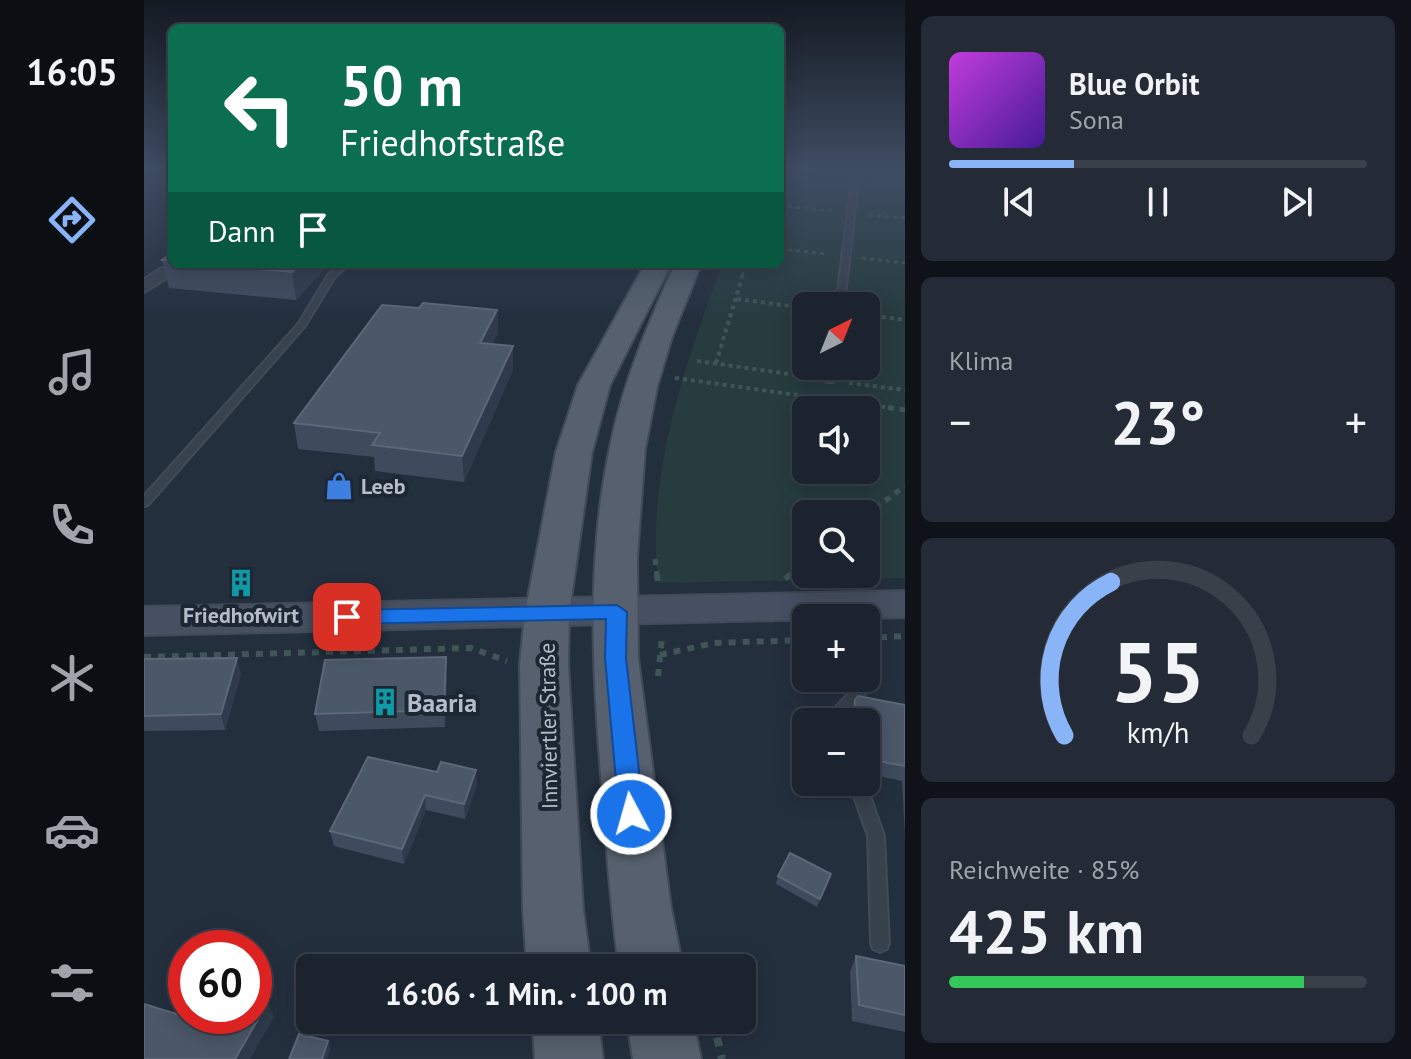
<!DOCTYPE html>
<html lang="de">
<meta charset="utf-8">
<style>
body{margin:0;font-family:"PT Sans",sans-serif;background:#242b36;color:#f1f3f6;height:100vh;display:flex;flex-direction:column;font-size:30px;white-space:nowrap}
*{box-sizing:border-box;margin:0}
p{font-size:26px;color:#a0a4aa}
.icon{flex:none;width:44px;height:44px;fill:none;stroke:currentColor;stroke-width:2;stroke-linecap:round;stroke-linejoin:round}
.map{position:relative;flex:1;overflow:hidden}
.details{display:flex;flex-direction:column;gap:16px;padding:16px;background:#0f1319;width:506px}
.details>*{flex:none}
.hud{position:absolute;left:24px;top:24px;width:616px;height:244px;border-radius:12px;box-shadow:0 4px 20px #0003,0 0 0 2px #39404a;background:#0b6e4f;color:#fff;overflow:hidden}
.needle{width:52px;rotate:43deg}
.buttons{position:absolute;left:648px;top:292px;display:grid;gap:16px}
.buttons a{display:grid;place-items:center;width:88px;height:88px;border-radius:12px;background:#1b232e;box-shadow:0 4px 20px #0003,0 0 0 2px #39404a;font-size:40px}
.speed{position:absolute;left:24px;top:930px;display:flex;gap:16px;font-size:40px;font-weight:700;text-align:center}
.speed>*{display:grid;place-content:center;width:104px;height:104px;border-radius:50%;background:#1b232e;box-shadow:0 4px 20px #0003,0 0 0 2px #39404a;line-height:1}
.speed .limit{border:12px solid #d22;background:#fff;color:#111}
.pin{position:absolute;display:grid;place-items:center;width:68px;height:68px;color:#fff;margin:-34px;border-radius:16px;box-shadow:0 4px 12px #0006}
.me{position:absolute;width:88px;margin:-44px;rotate:354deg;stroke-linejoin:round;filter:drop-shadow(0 0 6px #0008)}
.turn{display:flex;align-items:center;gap:28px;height:168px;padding:0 40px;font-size:36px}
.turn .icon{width:104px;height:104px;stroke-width:2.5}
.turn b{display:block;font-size:56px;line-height:68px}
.then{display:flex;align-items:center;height:76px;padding:0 40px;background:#0003;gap:16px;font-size:30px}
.big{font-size:60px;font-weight:800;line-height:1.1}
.details .tile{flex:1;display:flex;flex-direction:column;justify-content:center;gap:12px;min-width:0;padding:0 28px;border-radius:12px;background:#242b36}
.details .dial{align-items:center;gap:0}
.dial svg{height:208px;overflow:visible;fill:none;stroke:#39404a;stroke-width:7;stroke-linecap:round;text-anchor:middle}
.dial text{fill:#f1f3f6;stroke:none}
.song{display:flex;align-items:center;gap:24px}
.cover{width:96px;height:96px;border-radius:12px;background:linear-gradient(135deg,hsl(290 70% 55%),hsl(260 70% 35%))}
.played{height:8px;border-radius:4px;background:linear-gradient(90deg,#8ab4f8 30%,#39404a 30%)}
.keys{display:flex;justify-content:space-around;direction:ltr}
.heat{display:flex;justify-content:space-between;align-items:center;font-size:44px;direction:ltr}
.charge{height:12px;border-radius:6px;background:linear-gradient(90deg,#34c759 85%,#39404a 0)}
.trip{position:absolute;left:152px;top:954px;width:460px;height:80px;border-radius:12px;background:#1b232e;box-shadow:0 4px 20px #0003,0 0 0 2px #39404a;font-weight:800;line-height:80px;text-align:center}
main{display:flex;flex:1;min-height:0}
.dock{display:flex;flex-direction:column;width:144px;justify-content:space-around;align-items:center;background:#0b0e12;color:#a0a4aa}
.dock .icon{width:56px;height:56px}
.dock .on{color:#8ab4f8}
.dock b{font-size:36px;color:#f1f3f6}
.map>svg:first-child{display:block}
.green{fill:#263c3f;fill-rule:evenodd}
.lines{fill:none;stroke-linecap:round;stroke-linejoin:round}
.lane-casing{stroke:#414a57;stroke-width:4}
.street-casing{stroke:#414a57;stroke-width:4}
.secondary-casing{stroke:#414a57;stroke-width:4}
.primary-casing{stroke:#414a57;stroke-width:4}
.path-far4{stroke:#3f5557;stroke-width:3;stroke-dasharray:4 4;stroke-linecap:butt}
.path-far3{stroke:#3f5557;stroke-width:4;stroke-dasharray:4 4;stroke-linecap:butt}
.path-far2{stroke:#3f5557;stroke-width:5;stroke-dasharray:6 6;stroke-linecap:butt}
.path-far1{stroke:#3f5557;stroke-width:6;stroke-dasharray:7 7;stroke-linecap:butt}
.path{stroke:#3f5557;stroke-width:8;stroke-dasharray:9 9;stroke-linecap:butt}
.lane{fill:#38414e;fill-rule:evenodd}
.street{fill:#38414e;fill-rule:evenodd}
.secondary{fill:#465061;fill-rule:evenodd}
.primary{fill:#56606e;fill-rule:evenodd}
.wall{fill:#3f4b5c}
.shaded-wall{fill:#2f3b4b}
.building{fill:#4b5868;stroke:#5c6777;stroke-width:2}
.route{fill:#1a73e8;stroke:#114b97;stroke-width:2}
.labels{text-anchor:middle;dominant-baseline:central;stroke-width:8;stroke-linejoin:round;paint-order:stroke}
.poi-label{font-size:22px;font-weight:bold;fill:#b4bcc9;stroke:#1d2633;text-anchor:start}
.street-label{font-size:22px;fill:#b4bcc9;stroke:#1d2633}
.near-poi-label{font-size:26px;font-weight:bold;fill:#b4bcc9;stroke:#1d2633;text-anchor:start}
</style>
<main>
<nav class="dock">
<b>16:05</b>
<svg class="icon on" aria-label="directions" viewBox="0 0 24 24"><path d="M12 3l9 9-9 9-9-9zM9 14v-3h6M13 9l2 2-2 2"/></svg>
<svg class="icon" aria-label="music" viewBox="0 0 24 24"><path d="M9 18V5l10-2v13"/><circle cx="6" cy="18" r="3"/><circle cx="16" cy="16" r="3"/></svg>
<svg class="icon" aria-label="phone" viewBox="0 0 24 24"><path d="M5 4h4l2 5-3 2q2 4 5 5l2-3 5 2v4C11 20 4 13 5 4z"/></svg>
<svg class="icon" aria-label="climate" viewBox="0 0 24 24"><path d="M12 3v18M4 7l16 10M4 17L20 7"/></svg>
<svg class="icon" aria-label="car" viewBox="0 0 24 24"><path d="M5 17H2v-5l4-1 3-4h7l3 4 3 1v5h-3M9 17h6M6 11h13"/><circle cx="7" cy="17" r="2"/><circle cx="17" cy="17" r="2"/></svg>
<svg class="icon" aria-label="filters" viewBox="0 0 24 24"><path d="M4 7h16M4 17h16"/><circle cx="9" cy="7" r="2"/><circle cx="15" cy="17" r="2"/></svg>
</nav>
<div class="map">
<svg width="761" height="1059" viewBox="0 0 761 1059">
<rect width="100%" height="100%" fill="#242f3e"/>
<path class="green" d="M636 170H761V578L514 583C502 474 541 365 578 264H636ZM662 306H722V366H662ZM662 410H722V470H662ZM662 514H722V574H662Z"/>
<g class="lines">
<defs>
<path id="lane" d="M709 170H715L700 306H692Z
M196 264H205L190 278 161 326 4 505 0 506V496L155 323 184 275Z
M683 366H693L689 382H683L681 380Z
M722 659 727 660C731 667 732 679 728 686L702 715V722H686L690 709 716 681V678H722Z
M705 782H721L740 836 745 943 743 949 736 952 729 949 727 943 724 836Z"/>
<path id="street" d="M18 268 24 269 27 273 24 277 0 292V279Z"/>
<path id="secondary" d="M761 591V617L0 635V607Z"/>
<path id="primary" d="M501 264H527L466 385 448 452 425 613 424 664 439 910 447 968H383L379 910 376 664 381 613 412 452 434 385Z
M531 264H557L528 337 513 387 501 449 493 557 494 658 527 908 539 968H475C466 904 462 839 457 774 448 665 443 555 466 447 479 382 504 324 531 264Z
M388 1020H454L459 1059H391Z
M483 1020H549L557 1059H489Z"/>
</defs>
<use href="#lane" class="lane-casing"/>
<use href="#street" class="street-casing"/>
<use href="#secondary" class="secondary-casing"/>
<use href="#primary" class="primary-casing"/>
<path class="path-far4" d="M657 170 695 174
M729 178 761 180
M636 206 691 211
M725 215 761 218
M636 249 684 254
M718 258 761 263
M598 276 602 264"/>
<path class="path-far3" d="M593 299 662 308
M722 315 761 320
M553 361 667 377
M572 363 599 274
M531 378 747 408
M705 383 761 390"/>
<path class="path-far2" d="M732 406 761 410
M722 515 761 486
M511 559 513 576
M645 576 662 562"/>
<path class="path-far1" d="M513 574 514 584
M641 579 647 574
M722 638 761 636
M516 655 570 643 662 640
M0 657 327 648 363 661
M514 676 518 638"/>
<path class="path" d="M569 1020 578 1059"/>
<use href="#lane" class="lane"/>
<use href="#street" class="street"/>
<use href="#secondary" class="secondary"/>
<use href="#primary" class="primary"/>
</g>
<path class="wall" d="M28 253V264H185L152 300 25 288 18 260Z
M275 308 353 310 354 333 348 344 369 370 320 482 231 471 230 457 154 449 150 423Z
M0 659 97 674 81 730 0 731Z
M303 673 301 727 175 731 171 714Z
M711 700 761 705V836L758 781 729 775 727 741 722 740V722H706V715Z
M224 757 333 785 321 819 282 810 260 864 190 846 186 831Z
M687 874 673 907 632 884 634 876Z
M712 956 761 966V1032L708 1021 706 972Z"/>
<path class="shaded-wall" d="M156 264H185L152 300 148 272Z
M353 310 354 333 337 367 336 343Z
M369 346V370L320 482 318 456Z
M302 657 303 673 301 727 300 710Z
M93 658 97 674 81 730 77 714Z
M332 770 333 785 321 819 320 804Z
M281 795 282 810 260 864 258 849Z
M124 1002 130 1017 106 1059H91Z
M184 1041 187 1049 183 1059H178Z"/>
<path class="building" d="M28 253V261L18 260Z
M59 264H156L148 272Z
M279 303 353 310 336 343 369 346 318 456 228 445 236 433 150 423 238 305 275 308Z
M302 657 300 710 171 714 181 660Z
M93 658 77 714 0 716V659Z
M714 696 761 705V766L734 761 732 727 722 725V722H711V700Z
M224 757 293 772 297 762 332 770 320 804 281 795 258 849 186 831Z
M646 853 687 874 676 899 634 876Z
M712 956 761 966V1015L715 1005Z
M110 996 124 1002 91 1059H0V1004L42 1017 110 1016Z
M155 1034 184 1041 178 1059H145Z"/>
<linearGradient id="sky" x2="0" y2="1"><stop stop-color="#141a22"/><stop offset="0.53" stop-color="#3f4d63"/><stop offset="1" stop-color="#3f4d63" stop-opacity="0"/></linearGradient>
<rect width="761" height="319" fill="url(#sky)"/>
<path class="route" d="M473 605 483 612 482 658 500 814 496 822 487 825 478 822 475 814 461 658 462 619 203 624 193 617 203 610Z"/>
<defs>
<symbol id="shop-bare" viewBox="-9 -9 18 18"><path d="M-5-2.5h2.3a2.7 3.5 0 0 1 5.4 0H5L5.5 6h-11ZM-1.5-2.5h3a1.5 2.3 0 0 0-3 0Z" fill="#3f7fe0" stroke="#1d2633" stroke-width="2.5" paint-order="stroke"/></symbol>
<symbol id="building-bare" viewBox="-9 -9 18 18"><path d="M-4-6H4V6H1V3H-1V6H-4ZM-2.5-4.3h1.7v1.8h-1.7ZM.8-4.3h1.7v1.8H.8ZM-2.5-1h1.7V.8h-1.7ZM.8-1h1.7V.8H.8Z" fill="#0f9aa8" stroke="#1d2633" stroke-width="2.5" paint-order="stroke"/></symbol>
</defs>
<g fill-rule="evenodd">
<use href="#shop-bare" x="175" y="466" width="40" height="40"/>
<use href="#building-bare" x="77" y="563" width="40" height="40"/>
<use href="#building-bare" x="221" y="682" width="40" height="40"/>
</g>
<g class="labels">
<g class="poi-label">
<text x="217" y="486">Leeb</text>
<text x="97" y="615" text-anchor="middle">Friedhofwirt</text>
</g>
<g class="street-label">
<text transform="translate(404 726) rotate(-91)">Innviertler Straße</text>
</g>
<g class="near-poi-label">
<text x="263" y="702">Baaria</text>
</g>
</g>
</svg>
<div class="buttons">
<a><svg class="needle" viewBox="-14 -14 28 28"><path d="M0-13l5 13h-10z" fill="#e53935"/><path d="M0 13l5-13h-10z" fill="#a0a4aa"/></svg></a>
<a><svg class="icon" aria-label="sound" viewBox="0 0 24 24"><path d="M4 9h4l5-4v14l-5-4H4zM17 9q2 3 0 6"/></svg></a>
<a><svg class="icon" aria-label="search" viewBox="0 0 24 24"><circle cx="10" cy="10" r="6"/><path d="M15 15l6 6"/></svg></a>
<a>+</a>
<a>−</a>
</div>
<div class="speed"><div class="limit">60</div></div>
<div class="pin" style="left:203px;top:617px;background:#d93025"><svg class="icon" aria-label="arrive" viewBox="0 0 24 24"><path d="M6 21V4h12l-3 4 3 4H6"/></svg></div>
<svg class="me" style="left:487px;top:814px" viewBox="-20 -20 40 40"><circle r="17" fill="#1a73e8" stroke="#fff" stroke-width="3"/><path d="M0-11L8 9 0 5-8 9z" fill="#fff"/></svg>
<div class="trip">16:06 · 1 Min. · 100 m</div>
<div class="hud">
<div class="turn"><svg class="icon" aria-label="left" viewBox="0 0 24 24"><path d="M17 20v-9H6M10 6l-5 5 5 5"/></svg><div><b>50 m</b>Friedhofstraße</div></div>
<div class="then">Dann<svg class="icon" aria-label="arrive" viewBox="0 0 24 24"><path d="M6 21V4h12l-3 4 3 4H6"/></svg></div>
</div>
</div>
<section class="details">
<div class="tile">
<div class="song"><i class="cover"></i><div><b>Blue Orbit</b><p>Sona</p></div></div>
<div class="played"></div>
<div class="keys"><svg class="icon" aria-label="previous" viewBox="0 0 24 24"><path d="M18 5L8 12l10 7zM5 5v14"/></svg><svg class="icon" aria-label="pause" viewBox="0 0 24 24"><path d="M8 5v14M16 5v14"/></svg><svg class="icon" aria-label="next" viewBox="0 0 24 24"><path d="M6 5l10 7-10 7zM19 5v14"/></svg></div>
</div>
<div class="tile"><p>Klima</p>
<div class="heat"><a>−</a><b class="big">23°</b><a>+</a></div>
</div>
<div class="tile dial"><svg viewBox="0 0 100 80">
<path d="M14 69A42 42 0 1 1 86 69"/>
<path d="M14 69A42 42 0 0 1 32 10" stroke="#8ab4f8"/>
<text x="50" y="56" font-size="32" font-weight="700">55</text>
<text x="50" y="72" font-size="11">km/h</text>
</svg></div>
<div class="tile"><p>Reichweite · 85%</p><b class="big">425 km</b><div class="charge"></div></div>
</section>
</main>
